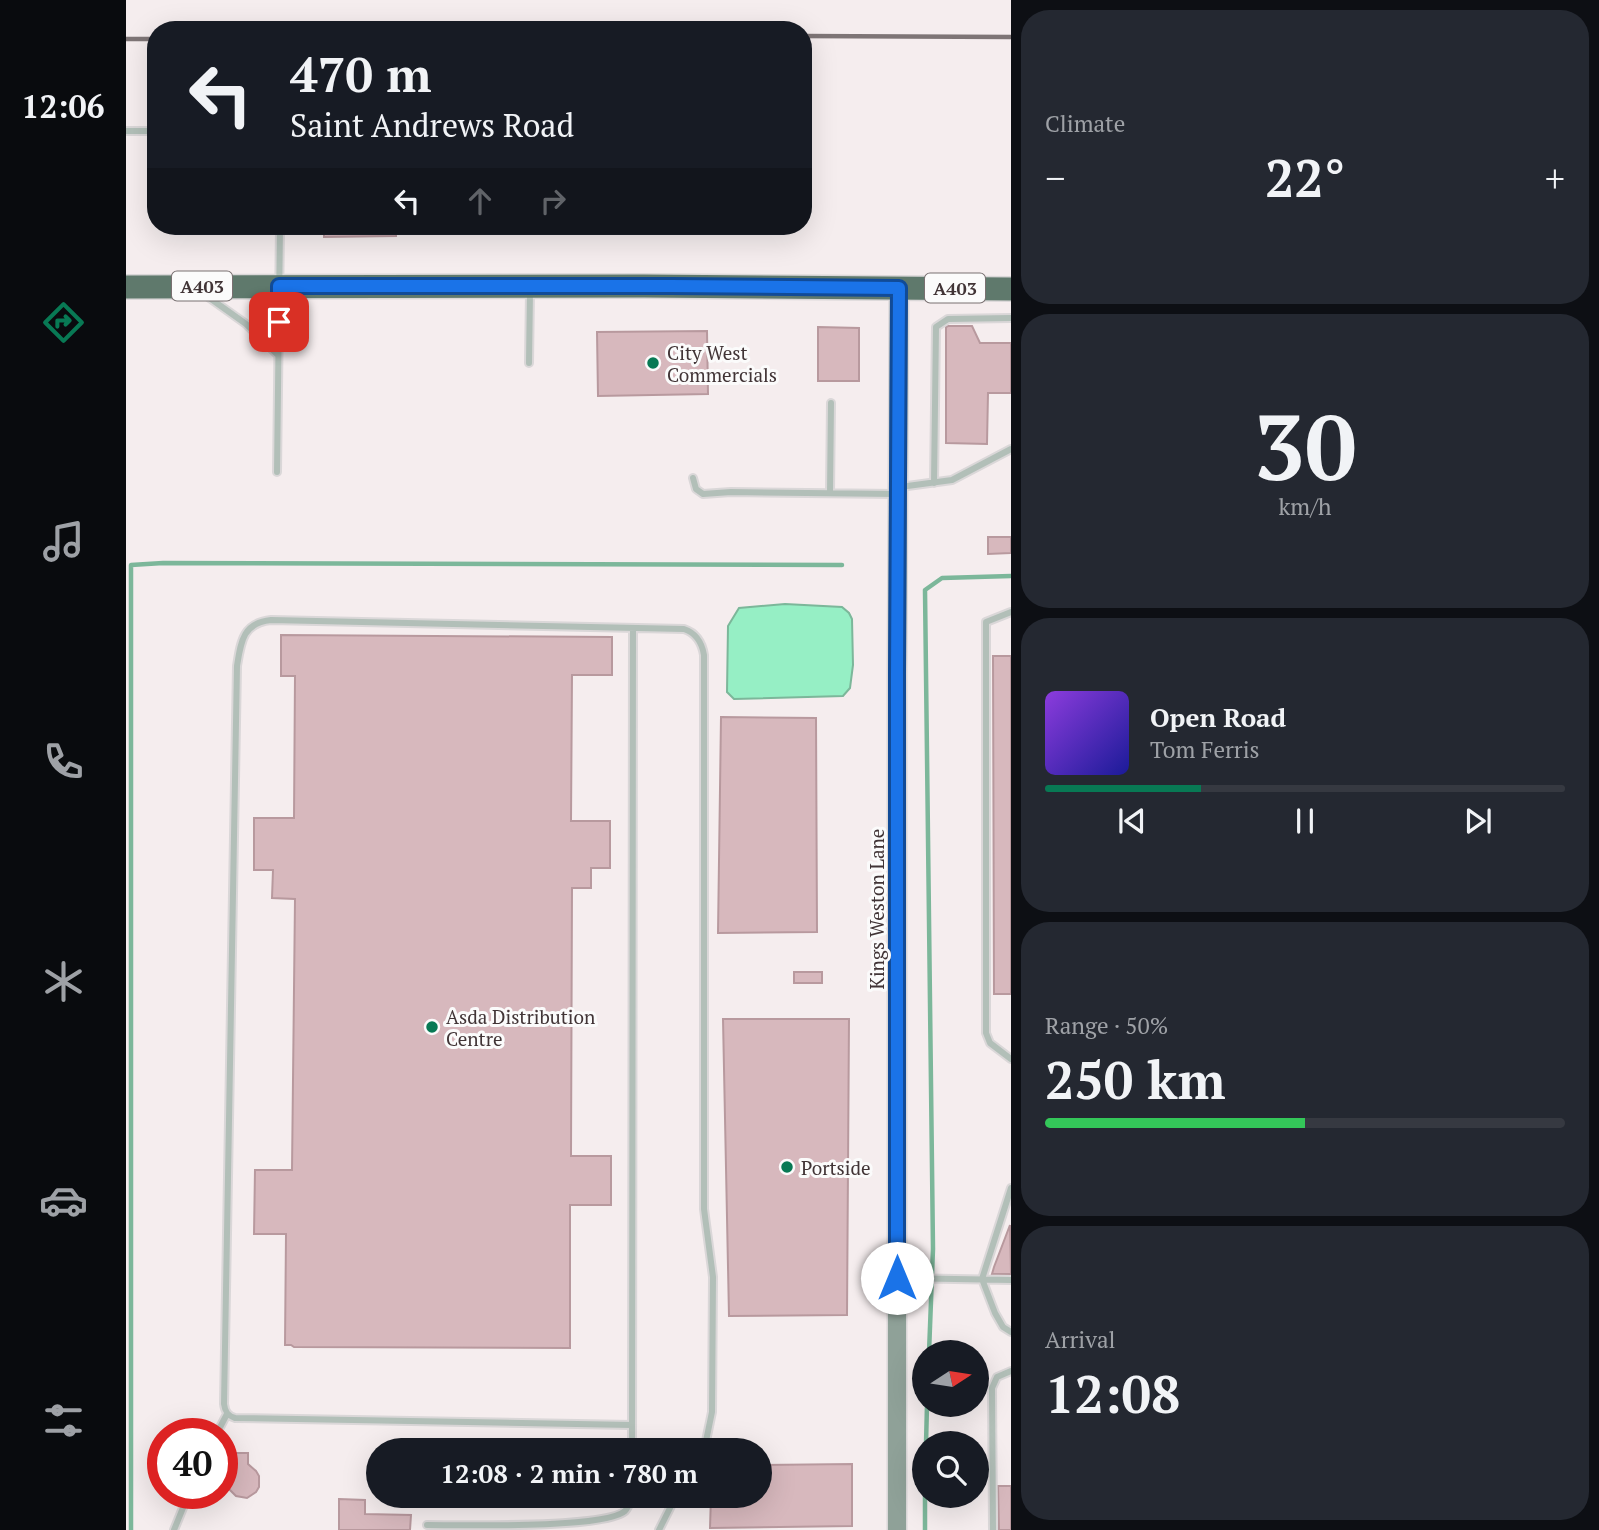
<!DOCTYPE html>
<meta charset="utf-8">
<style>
body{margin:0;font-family:"PT Serif",serif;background:#242831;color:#f1f3f6;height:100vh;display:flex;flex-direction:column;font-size:26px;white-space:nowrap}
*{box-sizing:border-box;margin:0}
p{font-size:23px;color:#9ea1a6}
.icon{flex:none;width:38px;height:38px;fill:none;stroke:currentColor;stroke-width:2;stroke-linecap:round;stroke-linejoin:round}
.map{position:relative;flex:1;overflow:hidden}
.details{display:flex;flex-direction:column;gap:10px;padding:10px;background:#0d0f14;width:588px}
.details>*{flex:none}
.top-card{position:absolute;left:21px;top:21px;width:665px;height:214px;border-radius:28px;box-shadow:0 7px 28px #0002;background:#171b24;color:#f1f3f6;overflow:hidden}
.needle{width:46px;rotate:78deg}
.buttons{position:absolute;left:786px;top:1340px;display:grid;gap:14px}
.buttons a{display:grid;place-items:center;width:77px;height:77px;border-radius:50%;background:#171b24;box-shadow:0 7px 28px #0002;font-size:35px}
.speed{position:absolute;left:21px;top:1418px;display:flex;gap:14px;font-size:35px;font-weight:700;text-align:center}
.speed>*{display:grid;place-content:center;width:91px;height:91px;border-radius:50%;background:#171b24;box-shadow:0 7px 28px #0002;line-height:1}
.speed .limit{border:10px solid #d22;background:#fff;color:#111}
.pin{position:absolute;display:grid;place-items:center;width:60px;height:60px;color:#fff;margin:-30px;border-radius:14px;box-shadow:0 4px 10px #0006}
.me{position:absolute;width:77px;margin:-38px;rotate:0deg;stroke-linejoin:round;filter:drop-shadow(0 0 5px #0008)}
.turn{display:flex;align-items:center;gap:24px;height:147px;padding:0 28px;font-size:32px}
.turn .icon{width:91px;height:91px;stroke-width:2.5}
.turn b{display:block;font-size:49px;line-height:60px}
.lanes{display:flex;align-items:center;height:66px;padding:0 28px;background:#0003;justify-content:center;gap:35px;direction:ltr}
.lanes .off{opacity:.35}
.big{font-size:52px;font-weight:700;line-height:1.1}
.details .card{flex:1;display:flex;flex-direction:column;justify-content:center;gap:10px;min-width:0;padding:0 24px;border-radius:28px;background:#242831}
.details .dial{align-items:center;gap:0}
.dial b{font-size:91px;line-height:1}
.song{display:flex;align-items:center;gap:21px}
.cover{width:84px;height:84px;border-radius:10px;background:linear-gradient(135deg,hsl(270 70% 55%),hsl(240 70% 35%))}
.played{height:7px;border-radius:4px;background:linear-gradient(90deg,#087954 30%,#363941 30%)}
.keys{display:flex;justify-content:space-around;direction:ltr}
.heat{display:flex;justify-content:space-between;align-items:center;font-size:38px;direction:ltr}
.charge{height:10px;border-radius:5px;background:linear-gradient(90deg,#34c759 50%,#363941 0)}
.trip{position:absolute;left:240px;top:1438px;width:406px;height:70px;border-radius:35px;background:#171b24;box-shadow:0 7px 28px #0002;font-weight:700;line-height:70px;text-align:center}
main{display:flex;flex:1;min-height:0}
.dock{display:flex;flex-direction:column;width:126px;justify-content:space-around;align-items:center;background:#090b0e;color:#9ea1a6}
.dock .icon{width:49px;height:49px}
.dock .on{color:#087954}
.dock b{font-size:32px;color:#f1f3f6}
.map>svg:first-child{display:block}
.built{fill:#f5edee;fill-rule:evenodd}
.water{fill:#96efc5;stroke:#7cb79a;stroke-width:2}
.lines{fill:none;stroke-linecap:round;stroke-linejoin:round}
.stream{stroke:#7cb79a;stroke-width:4.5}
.building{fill:#d7b8bd;stroke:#b8999e;stroke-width:2}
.lane-casing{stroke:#dad7d8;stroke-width:10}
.secondary-casing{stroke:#dad7d8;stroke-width:21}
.highway-casing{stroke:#dad7d8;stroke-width:26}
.lane{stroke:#b2bfb8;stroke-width:6}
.secondary{stroke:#8fa198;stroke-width:18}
.highway{stroke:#5f796c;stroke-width:23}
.rail{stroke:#7e7576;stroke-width:4.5}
.route-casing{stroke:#114b97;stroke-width:18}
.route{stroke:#1a73e8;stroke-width:12}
.poi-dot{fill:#087954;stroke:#fbfbfb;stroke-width:2.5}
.labels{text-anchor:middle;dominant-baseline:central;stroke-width:6;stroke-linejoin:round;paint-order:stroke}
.shield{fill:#fbfbfb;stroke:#797071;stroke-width:2}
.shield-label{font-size:18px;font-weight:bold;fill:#413436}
.poi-label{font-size:19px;fill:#413436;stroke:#fbfbfb;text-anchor:start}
.street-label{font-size:19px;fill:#413436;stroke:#fbfbfb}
</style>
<main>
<nav class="dock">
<b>12:06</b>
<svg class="icon on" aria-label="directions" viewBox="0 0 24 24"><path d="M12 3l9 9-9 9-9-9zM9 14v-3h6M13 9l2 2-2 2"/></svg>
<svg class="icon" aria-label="music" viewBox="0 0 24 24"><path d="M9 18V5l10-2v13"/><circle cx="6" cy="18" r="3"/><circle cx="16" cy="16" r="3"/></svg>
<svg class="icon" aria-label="phone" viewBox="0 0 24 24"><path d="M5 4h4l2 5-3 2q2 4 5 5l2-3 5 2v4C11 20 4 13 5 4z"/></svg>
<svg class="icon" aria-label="climate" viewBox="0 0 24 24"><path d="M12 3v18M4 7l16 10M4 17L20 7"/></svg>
<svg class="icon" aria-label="car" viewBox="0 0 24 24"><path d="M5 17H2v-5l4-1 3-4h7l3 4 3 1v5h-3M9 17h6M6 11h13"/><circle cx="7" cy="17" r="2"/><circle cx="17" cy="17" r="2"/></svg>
<svg class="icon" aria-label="filters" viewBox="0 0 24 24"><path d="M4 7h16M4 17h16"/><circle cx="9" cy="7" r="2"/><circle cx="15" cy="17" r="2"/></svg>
</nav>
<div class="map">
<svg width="885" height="1530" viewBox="0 0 885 1530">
<rect width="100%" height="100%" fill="#fbfbfb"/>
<path class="built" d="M0 0H885V1530H0ZM30 30H677V226H30ZM798 1353H850V1405H798ZM37 1433H96V1493H37ZM798 1444H850V1496H798ZM252 1451H634V1496H252Z"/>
<path class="water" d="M659 604 716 607 723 613 726 619 727 665 724 688 717 696 608 699 601 692 602 626 613 608Z"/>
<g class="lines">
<path class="stream" d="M803 1353 807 1249 799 590 816 578 885 576
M800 1444 801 1405
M5 1530V565L37 563 716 565
M799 1530V1496"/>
</g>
<path class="building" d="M198 226H270V236L198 237Z
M822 326H846L854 343H885V393H862L861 444 820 443V327Z
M692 327 733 328V381H692Z
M581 331 582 394 472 396 471 332Z
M862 537H885V553L862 554Z
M155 635 486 637V675H446L445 821H484V868H465V888H446L445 1156H485V1205H444V1348L168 1347 165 1345H159L160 1234H128L129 1170H166L169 899 146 898 147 870H128V818H168L169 676H155Z
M867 656H885V994H868Z
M595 717 690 718 691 932 592 933Z
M668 972H696V983H668Z
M597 1019H723L721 1315 603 1316Z
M884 1225 885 1274H866L868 1267Z
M108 1453H122V1464L130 1471 133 1476V1487L130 1492 121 1498 110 1496 102 1488V1477L107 1469Z
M726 1464V1526L584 1528 585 1496H634V1465Z
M872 1486H885V1530H873Z
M213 1499 239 1500V1514L285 1515 284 1530H213Z"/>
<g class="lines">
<defs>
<path id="lane" d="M0 131H30
M78 294 120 324 152 355
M403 363 404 291
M151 472 154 226
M567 478 570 489 577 494 605 492 770 494
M808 483 810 327 822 319 885 318
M774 487 826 480 885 449
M704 493 705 403
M885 612 860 622V1033L864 1043 885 1059
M885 1188 856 1279 869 1313 877 1327 885 1332
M773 1278 885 1280
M506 1425 109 1418C102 1416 99 1412 98 1404L111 666C115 641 117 623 145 620L558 629C570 633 576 643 578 655V1209L587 1277 586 1412 580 1441 574 1451
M91 1433 101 1414
M506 1451 507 628
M301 1525C334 1525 479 1529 499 1511 503 1507 504 1501 506 1496
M48 1530 63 1493
M533 1530 550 1496
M867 1530 866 1388 871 1377 885 1371"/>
<path id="secondary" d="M771 1530V674L773 288"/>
<path id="highway" d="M0 287 518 286 885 289"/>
</defs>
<use href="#lane" class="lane-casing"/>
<use href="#secondary" class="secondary-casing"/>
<use href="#highway" class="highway-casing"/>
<use href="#lane" class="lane"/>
<use href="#secondary" class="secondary"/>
<use href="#highway" class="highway"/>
<path class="rail" d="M677 36 885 37
M0 39H30"/>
</g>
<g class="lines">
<defs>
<path id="route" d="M153 322V286H545L773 288 771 674V1278"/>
</defs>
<use href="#route" class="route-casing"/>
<use href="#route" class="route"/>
</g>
<g class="poi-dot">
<circle cx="527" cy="363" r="7"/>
<circle cx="306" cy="1027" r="7"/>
<circle cx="661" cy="1167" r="7"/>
</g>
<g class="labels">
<g class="shield">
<rect x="46" y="271.5" width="60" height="29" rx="5"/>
<rect x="799" y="273.5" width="60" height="29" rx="5"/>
</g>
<g class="shield-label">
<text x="76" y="286">A403</text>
<text x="829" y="288">A403</text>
</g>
<g class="poi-label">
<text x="541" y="352">City West<tspan x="541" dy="22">Commercials</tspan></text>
<text x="320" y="1016">Asda Distribution<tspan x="320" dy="22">Centre</tspan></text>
<text x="675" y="1167">Portside</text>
</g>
<g class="street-label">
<text transform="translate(750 909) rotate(-90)">Kings Weston Lane</text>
</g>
</g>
</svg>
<div class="buttons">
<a><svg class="needle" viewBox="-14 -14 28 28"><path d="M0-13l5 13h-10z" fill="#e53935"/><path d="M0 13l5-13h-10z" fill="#9ea1a6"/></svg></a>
<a><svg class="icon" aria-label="search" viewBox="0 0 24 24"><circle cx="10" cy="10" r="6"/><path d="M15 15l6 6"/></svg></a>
</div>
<div class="speed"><div class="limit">40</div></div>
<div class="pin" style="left:153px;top:322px;background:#d93025"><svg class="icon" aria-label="arrive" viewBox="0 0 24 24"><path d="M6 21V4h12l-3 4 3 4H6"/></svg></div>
<svg class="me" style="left:771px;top:1278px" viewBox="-20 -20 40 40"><circle r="19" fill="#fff"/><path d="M0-13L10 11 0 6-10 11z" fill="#1a73e8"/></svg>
<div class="trip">12:08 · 2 min · 780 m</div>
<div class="top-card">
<div class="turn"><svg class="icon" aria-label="left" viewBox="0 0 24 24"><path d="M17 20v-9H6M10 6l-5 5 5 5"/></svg><div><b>470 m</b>Saint Andrews Road</div></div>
<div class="lanes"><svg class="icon" aria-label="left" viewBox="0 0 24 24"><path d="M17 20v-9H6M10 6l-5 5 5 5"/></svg><svg class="icon off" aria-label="ahead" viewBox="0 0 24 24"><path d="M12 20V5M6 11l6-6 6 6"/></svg><svg class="icon off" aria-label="right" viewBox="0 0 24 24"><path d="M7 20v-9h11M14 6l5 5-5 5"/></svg></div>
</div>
</div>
<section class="details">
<div class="card"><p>Climate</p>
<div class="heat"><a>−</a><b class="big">22°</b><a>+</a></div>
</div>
<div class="card dial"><b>30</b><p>km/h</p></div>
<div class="card">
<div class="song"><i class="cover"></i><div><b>Open Road</b><p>Tom Ferris</p></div></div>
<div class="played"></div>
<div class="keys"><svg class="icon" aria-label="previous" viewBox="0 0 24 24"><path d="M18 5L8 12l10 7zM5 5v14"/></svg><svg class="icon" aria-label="pause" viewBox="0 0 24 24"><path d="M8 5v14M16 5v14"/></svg><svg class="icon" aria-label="next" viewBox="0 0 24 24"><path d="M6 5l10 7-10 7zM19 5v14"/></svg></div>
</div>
<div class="card"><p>Range · 50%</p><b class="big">250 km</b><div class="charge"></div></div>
<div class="card"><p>Arrival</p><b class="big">12:08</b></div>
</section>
</main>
